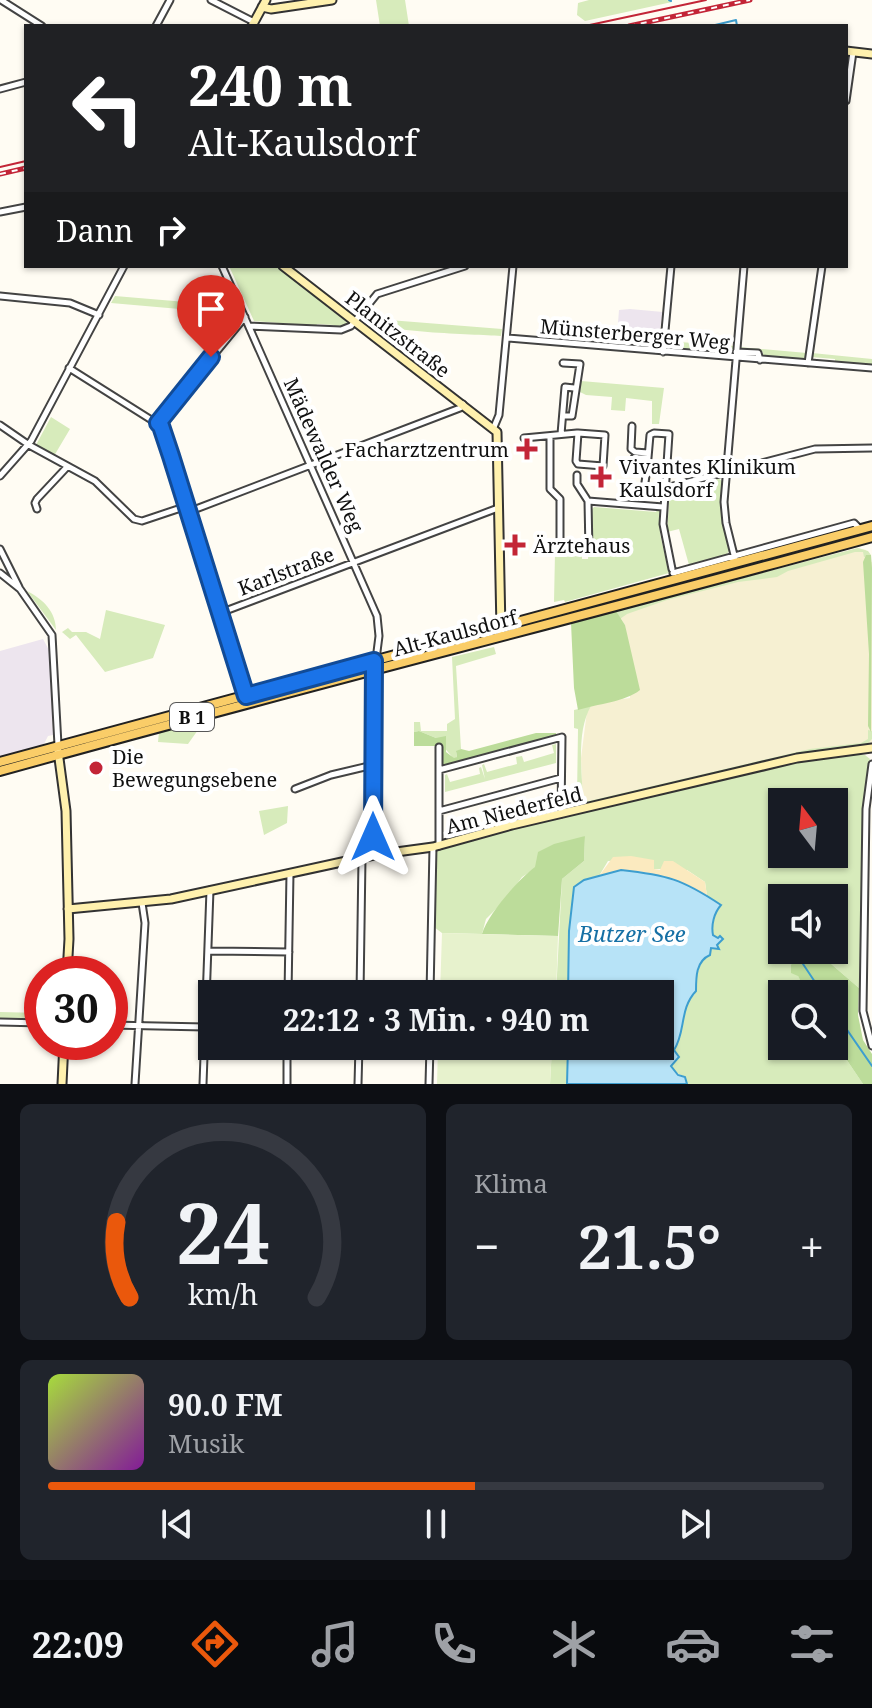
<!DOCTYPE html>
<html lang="de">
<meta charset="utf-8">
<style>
body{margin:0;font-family:"Noto Serif",serif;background:#20242c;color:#f1f3f6;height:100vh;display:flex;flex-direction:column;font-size:30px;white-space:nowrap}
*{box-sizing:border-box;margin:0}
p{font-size:26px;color:#9ea1a6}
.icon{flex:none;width:44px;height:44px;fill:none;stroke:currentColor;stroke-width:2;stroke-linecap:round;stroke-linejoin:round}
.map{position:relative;height:1084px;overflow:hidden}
.panel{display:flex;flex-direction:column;gap:20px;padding:20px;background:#0d0f14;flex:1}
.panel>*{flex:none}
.top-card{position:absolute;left:24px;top:24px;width:824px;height:244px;border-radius:0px;box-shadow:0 2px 6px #0004;background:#202124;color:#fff;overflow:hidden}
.needle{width:52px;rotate:344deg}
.controls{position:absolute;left:768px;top:788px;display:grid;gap:16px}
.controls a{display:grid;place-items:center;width:80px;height:80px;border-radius:0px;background:#171b24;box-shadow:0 2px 6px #0004;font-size:40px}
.speed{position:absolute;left:24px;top:956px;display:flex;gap:16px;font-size:40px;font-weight:700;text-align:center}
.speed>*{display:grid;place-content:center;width:104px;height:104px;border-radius:50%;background:#171b24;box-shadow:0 2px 6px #0004;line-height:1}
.speed .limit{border:12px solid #d22;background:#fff;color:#111}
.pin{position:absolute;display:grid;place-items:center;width:68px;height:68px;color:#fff;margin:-82px -34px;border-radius:50% 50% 50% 0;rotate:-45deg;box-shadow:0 0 8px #0007}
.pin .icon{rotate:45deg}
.me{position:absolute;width:88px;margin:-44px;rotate:0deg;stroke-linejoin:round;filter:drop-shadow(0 0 6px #0008)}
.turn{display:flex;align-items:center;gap:28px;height:168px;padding:0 32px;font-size:36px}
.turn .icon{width:104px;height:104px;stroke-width:2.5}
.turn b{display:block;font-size:56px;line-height:68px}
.then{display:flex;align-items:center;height:76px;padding:0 32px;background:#0003;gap:16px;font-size:30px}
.big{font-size:60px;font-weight:700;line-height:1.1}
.panel .widget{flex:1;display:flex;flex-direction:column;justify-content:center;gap:12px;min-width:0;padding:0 28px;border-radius:12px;background:#20242c}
.panel .dial{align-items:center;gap:0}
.dial svg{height:208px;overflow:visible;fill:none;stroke:#363941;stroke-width:7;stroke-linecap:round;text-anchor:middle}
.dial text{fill:#f1f3f6;stroke:none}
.song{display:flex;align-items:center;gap:24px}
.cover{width:96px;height:96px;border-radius:12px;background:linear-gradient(135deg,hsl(80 70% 55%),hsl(290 70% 35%))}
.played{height:8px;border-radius:4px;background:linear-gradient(90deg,#ea580c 55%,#363941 55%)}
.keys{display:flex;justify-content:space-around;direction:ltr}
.heat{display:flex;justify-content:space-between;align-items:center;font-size:44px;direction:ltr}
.panel .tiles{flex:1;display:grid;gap:20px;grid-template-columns:1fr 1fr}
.widget:last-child{grid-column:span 2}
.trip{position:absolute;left:198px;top:980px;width:476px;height:80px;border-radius:0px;background:#171b24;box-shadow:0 2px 6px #0004;font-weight:700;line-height:80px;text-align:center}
.tabs{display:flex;height:128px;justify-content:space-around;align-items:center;background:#090b0e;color:#9ea1a6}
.tabs .icon{width:56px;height:56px}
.tabs .on{color:#ea580c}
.tabs b{font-size:36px;color:#f1f3f6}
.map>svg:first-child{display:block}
.industrial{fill:#ede5ee}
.farmland{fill:#f6f0d2}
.green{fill:#d7ebbb;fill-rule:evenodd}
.forest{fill:#bcdc9a}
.sand{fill:#fbeabf}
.pitch{fill:#e7f2cd}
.water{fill:#b7e3f7;stroke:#3d9ecf;stroke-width:2}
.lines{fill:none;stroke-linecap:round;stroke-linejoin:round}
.stream{stroke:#3d9ecf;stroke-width:2}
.street-casing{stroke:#434343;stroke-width:9}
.secondary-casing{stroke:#323232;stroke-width:11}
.primary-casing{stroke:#212121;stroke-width:12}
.street{stroke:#fff;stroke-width:5}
.secondary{stroke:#fff1ae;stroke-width:7}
.primary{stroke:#facd68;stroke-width:8}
.tram{stroke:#c32537;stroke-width:2}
.rail-casing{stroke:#c32537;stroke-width:5}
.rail{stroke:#fff;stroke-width:2;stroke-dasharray:6;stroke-linecap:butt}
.route-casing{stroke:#114b97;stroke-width:20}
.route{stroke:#1a73e8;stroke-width:14}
.poi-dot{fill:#c32537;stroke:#fff;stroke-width:3}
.labels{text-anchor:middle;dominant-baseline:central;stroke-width:8;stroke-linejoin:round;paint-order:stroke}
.shield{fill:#fff;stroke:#585858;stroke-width:2}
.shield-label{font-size:18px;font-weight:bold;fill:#101010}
.street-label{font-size:20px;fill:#101010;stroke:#fff}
.poi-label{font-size:20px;fill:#101010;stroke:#fff;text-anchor:start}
.water-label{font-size:22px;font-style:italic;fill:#1670a5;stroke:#fff}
</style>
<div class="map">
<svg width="872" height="1084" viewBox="0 0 872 1084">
<rect width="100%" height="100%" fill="#fffcf3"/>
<path class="industrial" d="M630 309 663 312 658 339 617 336 619 310Z
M43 639 50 652 53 735 48 736 44 744 0 757V651Z"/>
<path class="farmland" d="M858 548 866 550 867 561 872 562V744L801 753 583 805 581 758 587 711 591 706 600 702 630 698 625 625 616 611Z"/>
<path class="green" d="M376 0H405L409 26H380Z
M589 0H667L672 2 585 21 577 15 578 3Z
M229 266H276L349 324 346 328H335L334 325 317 324 316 326 254 321Z
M115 296 233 306 237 314 111 303Z
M364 318 502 329 501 336C473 334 380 333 363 319Z
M666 341 734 346 733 354 667 349Z
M739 347 807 353V354L802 361 762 358 763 352 739 349Z
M812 353 872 359V367L835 364V359L811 357Z
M581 381 664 388 659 424H652V401L626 398 625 411 611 410 612 397 586 395 580 392Z
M51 417 70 429 54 456 36 445Z
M718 478 722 481V515L729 551 726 555 689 565 679 529 667 532 670 491Z
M594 507 656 512 657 509H660V534L669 573 565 602 564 600 554 602 555 553H582V559H588L590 512Z
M864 531 865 534 685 584 681 581Z
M858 548 868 551 871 555 864 557 863 552H855L788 571 777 577 738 582 667 600 627 614 620 619 616 611Z
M672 583 649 593 514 630 513 626Z
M27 591C43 599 56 612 56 630Z
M106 610 165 625 153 658 105 672 76 635 70 639 62 632 68 628 72 632H86L100 639Z
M494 647 496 654 456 666 461 749 456 752 457 757 454 759 436 738 419 731 414 732V722H420L421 731H447V724L455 719 452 657Z
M591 706C576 732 582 771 583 800L589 801 810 749 861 743 868 739V730L872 731V739L866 745 801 753 567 808 563 803 564 799 577 797 578 729 574 728V710Z
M205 720 188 744 158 742 159 732Z
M556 744V763L445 792V775L447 774 450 782 480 774 479 768 481 767 485 779 482 765 484 764 487 772 517 764 516 757 522 756 524 762 554 753 552 745Z
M842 755H865L870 759C864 787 861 813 864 841L863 975 859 988 830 963 798 976 808 994H782V1046H834V1041L863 1084H687L685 1077 675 1072 671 1066 678 1057 673 1050C685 1033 678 1008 695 994 696 979 697 962 711 953V947L718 949V938L713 935C711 924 715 914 720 905L707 896 705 882 687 870 654 869V860L608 861 599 876 584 880 574 887 569 931 568 994H556L562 879 584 861 585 836 522 877 505 900 486 919 482 934 442 933 434 927 436 853 442 848 535 823 782 764ZM782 802H834V854H782ZM782 898H834V950H782Z
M288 806 287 823 264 835 259 811Z
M0 1012 42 1013V1021L0 1019Z
M552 1046H568L567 1084H550Z"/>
<path class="forest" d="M866 555H871L872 568 871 732 868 726 869 654 863 562Z
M616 611 625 625 640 690C625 702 597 704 578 710L574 688 571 623Z
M419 731 436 738 446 736V752L454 758 457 757 456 751 461 749 469 751 536 733H556V737L509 750 507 748 445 767 440 764 441 746H414V732Z
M585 836 584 861 562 879 558 936 482 934C488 914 518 880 535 867L538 852 554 844Z
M800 952 814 963H830L859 988 858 1015 863 1040 872 1054V1084H863L834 1041V994H807L798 976 791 973V965Z"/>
<path class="sand" d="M631 856 654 860V869L660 870 664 861H673L705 882 707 896C677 879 634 862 599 876L613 857Z"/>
<path class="pitch" d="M442 933 558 936 556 994H440Z
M438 1046H552L550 1084H437Z"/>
<path class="water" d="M621 870C667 875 682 879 721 905 714 913 711 925 713 935L718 938 720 936 723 939 717 945 719 949 711 948 710 955C696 961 696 977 696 991 679 1009 686 1032 674 1050L679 1057 671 1066 678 1075 685 1077 687 1084H567L568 1046H660V994H568L569 931 574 887 584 880Z"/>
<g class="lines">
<path class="stream" d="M669 0 671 1
M711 26 736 20 737 26
M801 961 823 994
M834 1011 872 1066"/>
<defs>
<path id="street" d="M1 0 42 26
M211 0 254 22
M156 26 170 0
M0 89 26 82
M846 101 853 52
M0 212 26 207
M222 266 377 616 379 636 373 683 374 855
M0 296 70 303 99 315
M249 326 341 330 351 326 377 294 465 266
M507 338 872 368
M663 352 671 266
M736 352 758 353 760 360
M808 363 822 266
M69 368 161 426 246 695
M563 416H572L580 364 563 363
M158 423 245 317
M0 425 29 445 95 481 134 519 142 521 187 506
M632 426 631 449 635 452 648 453
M494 427 499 415 513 266
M561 434 565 387 574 388
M550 437V489L560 499V551H589L588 501 663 507
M524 438 577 433H578L605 435 603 466 578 464 576 461 578 433
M647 458H634L632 466 647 469 650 435 654 433 669 434 663 524 672 569
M647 469 644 489 665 490
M577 475V484L588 501
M0 476 31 441 124 266
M673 486 815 449 872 448
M37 509 35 503 37 499 67 467
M188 512 460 408 463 404
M0 549 19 587
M736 563 726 523 724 502 744 266
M0 573 20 589 52 635 58 745
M673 573 854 523 860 529
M220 613 498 508
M439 747V846
M872 764 866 809 863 1011 872 1046
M439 770 562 737 561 814
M295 789 331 775 373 765
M439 811 561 778
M209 951 289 952
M288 994 290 873
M360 994 362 858
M430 994 433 847
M0 1022 42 1023
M110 1025 205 1027
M135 1084 145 923 142 903
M203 1084 210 890
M287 1084V1046
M358 1084 359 1046
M429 1084 430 1046"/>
<path id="secondary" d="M262 7 271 9 332 0
M252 26 266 0
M846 51 872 54
M283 266 497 432 501 630
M58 751 66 811 69 939 67 974
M68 909 171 899 374 855 433 847 512 825 797 758 872 748
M62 1084 64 1042"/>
<path id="primary" d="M0 762 872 526
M0 771C290 690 582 617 872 537"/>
</defs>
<use href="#street" class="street-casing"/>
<use href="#secondary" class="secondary-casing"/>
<use href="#primary" class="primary-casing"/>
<use href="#street" class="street"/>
<use href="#secondary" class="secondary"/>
<use href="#primary" class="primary"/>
<path class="tram" d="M585 26 706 0
M0 167 26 161"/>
<defs>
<path id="rail" d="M629 26 750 0
M0 174 26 168"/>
</defs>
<use href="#rail" class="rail-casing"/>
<use href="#rail" class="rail"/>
</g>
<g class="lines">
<defs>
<path id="route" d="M211 357 158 423 161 426 171 456 246 696 374 661 373 837"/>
</defs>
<use href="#route" class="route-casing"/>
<use href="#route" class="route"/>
</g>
<g class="poi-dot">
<path d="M523 437h8v8h8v8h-8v8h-8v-8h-8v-8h8z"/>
<path d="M597 465h8v8h8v8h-8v8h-8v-8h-8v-8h8z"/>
<path d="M511 533h8v8h8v8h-8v8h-8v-8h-8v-8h8z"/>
<circle cx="96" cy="768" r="8"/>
</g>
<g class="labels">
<rect class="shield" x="170" y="703" width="44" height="28" rx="6"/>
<g class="shield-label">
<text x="192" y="717">B 1</text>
</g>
<g class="street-label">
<text transform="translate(398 334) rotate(38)">Planitzstraße</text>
<text transform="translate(635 334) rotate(5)">Münsterberger Weg</text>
<text transform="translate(324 455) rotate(66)">Mädewalder Weg</text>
<text transform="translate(286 571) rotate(-21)">Karlstraße</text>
<text transform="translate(455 633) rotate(-15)">Alt-Kaulsdorf</text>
<text transform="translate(514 810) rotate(-14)">Am Niederfeld</text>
</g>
<g class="poi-label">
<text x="509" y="449" text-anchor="end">Facharztzentrum</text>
<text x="619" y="466">Vivantes Klinikum<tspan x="619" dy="23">Kaulsdorf</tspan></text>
<text x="533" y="545">Ärztehaus</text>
<text x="112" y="756">Die<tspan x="112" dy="23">Bewegungsebene</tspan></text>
</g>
<g class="water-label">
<text x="632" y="933">Butzer See</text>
</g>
</g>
</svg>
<div class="controls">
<a><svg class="needle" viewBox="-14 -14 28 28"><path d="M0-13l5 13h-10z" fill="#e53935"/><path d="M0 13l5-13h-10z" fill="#9ea1a6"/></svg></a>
<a><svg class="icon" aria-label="sound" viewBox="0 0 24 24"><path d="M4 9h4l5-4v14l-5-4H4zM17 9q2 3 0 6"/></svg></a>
<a><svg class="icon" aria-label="search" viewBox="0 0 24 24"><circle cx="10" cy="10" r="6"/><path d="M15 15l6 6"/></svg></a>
</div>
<div class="speed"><div class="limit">30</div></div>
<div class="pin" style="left:211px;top:357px;background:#d93025"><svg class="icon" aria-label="arrive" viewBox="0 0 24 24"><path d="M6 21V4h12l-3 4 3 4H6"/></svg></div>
<svg class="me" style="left:373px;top:837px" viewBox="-20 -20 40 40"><path d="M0-17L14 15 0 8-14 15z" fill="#1a73e8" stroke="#fff" stroke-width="4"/></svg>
<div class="trip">22:12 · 3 Min. · 940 m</div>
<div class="top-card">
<div class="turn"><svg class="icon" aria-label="left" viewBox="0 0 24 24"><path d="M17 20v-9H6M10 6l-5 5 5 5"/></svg><div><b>240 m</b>Alt-Kaulsdorf</div></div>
<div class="then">Dann<svg class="icon" aria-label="right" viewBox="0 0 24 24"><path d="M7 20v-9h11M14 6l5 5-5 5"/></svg></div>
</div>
</div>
<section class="panel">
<div class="tiles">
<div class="widget dial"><svg viewBox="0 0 100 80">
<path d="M14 69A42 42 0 1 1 86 69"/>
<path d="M14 69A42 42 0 0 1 9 40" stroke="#ea580c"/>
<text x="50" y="56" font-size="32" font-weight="700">24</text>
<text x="50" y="72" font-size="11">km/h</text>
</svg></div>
<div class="widget"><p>Klima</p>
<div class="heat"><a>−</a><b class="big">21.5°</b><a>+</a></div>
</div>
<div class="widget">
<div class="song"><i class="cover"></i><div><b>90.0 FM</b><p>Musik</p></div></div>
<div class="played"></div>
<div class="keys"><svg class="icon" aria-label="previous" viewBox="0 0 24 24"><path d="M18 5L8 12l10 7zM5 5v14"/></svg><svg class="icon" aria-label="pause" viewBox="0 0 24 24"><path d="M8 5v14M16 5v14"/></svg><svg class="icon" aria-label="next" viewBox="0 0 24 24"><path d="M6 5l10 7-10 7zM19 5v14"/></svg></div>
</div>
</div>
</section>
<nav class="tabs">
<b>22:09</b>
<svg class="icon on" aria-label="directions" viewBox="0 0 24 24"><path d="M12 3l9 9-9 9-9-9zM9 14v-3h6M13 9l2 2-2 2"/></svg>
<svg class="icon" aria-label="music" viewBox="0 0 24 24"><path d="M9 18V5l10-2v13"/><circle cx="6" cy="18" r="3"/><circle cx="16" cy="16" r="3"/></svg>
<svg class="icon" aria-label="phone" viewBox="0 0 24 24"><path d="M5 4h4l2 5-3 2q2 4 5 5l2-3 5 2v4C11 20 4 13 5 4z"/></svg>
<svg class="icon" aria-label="climate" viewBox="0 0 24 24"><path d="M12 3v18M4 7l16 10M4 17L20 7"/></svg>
<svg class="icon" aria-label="car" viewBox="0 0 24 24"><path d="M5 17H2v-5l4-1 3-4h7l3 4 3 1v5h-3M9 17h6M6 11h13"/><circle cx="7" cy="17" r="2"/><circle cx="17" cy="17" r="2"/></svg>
<svg class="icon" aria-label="filters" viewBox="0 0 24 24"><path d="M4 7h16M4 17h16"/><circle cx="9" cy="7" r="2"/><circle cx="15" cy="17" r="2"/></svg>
</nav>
